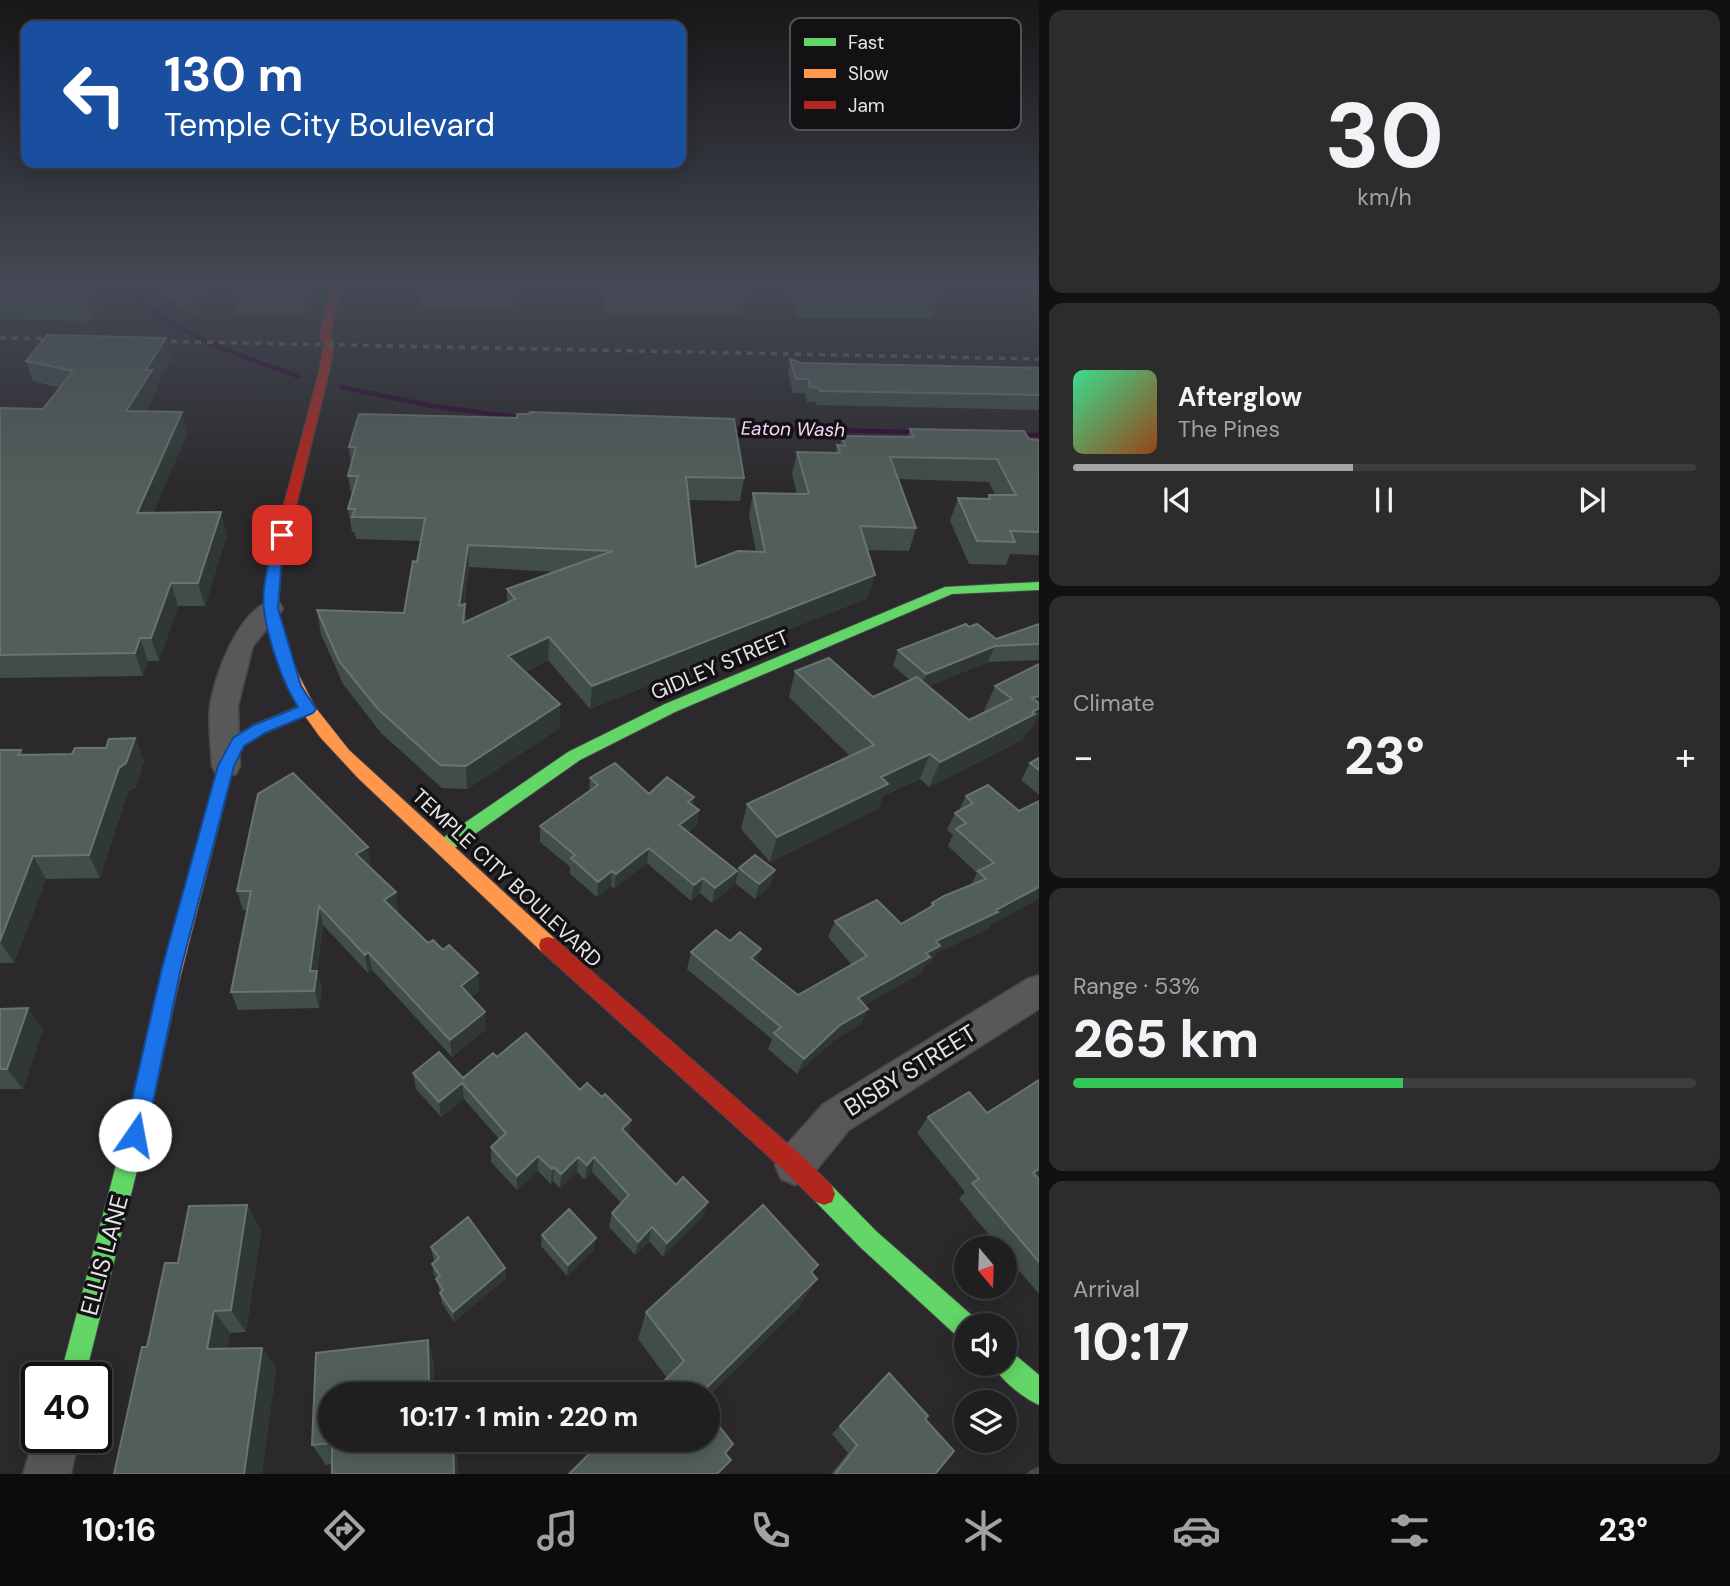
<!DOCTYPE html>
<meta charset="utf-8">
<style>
body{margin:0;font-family:"DM Sans",sans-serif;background:#2d2c2d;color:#f1f3f6;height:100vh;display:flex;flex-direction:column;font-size:26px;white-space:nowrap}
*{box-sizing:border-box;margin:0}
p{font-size:23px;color:#a2a2a5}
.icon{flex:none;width:38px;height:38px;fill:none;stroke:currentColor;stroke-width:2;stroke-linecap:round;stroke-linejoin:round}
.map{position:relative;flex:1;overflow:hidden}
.drawer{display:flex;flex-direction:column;gap:10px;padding:10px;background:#121112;width:691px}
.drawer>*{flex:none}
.hud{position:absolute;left:21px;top:21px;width:665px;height:147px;border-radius:14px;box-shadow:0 4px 18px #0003,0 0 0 2px #3d3d3e;background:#1a4fa0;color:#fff;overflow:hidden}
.needle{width:46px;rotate:161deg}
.controls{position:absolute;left:954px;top:1236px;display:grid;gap:14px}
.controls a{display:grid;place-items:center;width:63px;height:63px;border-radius:50%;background:#201f20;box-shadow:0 4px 18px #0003,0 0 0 2px #3d3d3e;font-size:35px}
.speed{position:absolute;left:21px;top:1362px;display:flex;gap:14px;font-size:35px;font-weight:700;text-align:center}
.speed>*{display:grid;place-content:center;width:91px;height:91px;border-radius:50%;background:#201f20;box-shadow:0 4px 18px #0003,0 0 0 2px #3d3d3e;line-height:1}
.speed .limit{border:4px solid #111;border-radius:10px;background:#fff;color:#111}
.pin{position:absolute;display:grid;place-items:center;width:60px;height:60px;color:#fff;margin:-30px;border-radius:14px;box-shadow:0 4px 10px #0006}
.me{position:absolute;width:77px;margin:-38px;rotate:12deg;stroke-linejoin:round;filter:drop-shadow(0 0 5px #0008)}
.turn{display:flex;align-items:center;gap:24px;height:147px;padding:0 28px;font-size:32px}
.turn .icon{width:91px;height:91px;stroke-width:2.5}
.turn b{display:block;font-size:49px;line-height:60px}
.big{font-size:52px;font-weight:800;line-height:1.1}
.drawer .tile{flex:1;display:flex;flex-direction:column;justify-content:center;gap:10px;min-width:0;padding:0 24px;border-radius:14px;background:#2d2c2d}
.drawer .dial{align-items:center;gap:0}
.dial b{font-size:91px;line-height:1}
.song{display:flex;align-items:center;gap:21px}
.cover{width:84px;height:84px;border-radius:10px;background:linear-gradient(135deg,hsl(150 70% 55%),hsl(20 70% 35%))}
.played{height:7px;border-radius:4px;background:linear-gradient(90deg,#a5a3a5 45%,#3d3d3e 45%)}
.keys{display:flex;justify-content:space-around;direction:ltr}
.heat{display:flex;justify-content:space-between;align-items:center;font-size:38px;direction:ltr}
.charge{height:10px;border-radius:5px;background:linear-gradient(90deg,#34c759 53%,#3d3d3e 0)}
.trip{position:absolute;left:318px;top:1382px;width:402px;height:70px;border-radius:35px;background:#201f20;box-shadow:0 4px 18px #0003,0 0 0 2px #3d3d3e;font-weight:800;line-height:70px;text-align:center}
.tabs{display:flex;height:112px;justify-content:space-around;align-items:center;background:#0d0c0d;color:#a2a2a5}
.tabs .icon{width:49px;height:49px}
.tabs .active{color:#a5a3a5}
.tabs b{font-size:32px;color:#f1f3f6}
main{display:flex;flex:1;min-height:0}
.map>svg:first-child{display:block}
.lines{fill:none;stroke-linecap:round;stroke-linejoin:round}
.stream{stroke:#2c0530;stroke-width:4.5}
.street-casing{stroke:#464446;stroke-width:3}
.fast-casing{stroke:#464446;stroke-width:2}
.slow-casing{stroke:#464446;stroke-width:2}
.jam-casing{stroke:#464446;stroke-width:2}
.street{fill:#595859;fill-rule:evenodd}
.fast{fill:#63d668;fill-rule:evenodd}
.slow{fill:#ff974d;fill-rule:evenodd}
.jam{fill:#b3261e;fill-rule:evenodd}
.rail{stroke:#646264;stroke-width:3.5;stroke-dasharray:6 6;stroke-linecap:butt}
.wall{fill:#404d48;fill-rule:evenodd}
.shaded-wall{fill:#303835}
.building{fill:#525e59;stroke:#69736f;stroke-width:2;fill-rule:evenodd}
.route{fill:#1a73e8;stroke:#114b97;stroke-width:2}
.labels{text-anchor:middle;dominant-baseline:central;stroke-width:7;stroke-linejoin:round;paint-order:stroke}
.far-water-label{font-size:19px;font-style:italic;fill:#f8d6fb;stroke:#131113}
.street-label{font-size:21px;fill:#e7e4e7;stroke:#131113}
.near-street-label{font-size:24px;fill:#e7e4e7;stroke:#131113}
.key{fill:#131113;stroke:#535053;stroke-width:2}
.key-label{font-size:19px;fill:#e7e4e7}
</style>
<main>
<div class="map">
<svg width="1039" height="1474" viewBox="0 0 1039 1474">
<rect width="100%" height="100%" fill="#2b292b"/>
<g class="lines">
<path class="stream" d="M122 286C173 332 234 355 298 376
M341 387 432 406 524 418
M728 428 916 432
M1018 435H1039"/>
<defs>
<path id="street" d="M271 601 280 603 283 609 253 646 238 706 240 766 236 774 226 777 216 774 212 766C211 747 208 725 210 706 215 675 238 610 271 601Z
M1039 975V1009L849 1130 809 1179 795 1185 781 1179 775 1165 781 1151 823 1104 1027 979Z
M37 1428V1437H79L71 1474H23Z"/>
<path id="fast" d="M1039 582V590L952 594 675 712 580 760 449 852 443 854 437 852 434 847 437 842 568 752 665 704 945 587Z
M168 977 175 980 178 986 146 1135 85 1377H60L124 1135 158 986 161 980Z
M824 1183 832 1186 876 1231 975 1318 977 1325H966V1339L957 1336 860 1247 816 1202 813 1194 816 1186Z
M1004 1350 1013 1353 1039 1375V1405C1023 1398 999 1379 992 1363H1004Z"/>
<path id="slow" d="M284 655 291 660 315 707 349 750 555 939 557 945 555 951 548 953 541 951 358 778 320 737 305 716 265 733 244 746 234 766 178 986 175 992 168 995 161 992 158 986 218 766 232 738 253 725 299 706 277 660Z"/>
<path id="jam" d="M331 286H341L330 336 334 344 329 372 281 568 278 609 291 660 284 665 277 660 264 609 267 568 319 372 324 344 320 336Z
M548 937 555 939 803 1157 832 1186 835 1194 832 1202 824 1205 816 1202 787 1173 541 951 539 945 541 939Z"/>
</defs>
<use href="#street" class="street-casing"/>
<use href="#fast" class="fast-casing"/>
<use href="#slow" class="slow-casing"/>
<use href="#jam" class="jam-casing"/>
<use href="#street" class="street"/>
<use href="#fast" class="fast"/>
<use href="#slow" class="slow"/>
<use href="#jam" class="jam"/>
<path class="rail" d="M0 338 63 339
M147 341 1039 359"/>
</g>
<path class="wall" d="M0 286H99L104 303 91 321 0 319Z
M152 286H215L196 317Z
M313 286 305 314 237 315 233 295Z
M419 286H516L515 309H421Z
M603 286H746L747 289 742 314 607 315Z
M787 286H936L940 292 932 318H799L786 290Z
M962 286H1039V291L965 290Z
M166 338 172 358 156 385 157 391 145 412H182L187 434 153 512 227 534 205 606H178L159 661H148L143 676 0 678V408L43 409 60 388 33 381 26 361Z
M790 359 801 363 1039 368V410L817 405 816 402H807L805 393H793L788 374Z
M910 429 1039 440V555L1010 554 1006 565 969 564 950 521 958 498 987 499 989 495H995L989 482 898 479 916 528 909 551 867 550 868 598 590 709 548 660 525 672 560 704V728L467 789 442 788 381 733 343 684 321 634 317 610 404 613 421 541 356 539 354 532H352L348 509 352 498 348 476 351 465 349 447 744 478 740 501 688 500 696 567 756 552 749 515 753 493 797 494 792 474 797 452H836L837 445H840L842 436 908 437ZM469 567 557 572 507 589V602L466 621 465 604 464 605Z
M1039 624V660L988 662 928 686 969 720 985 712 984 711 995 686 1038 716 1030 731 1025 734 1022 740 929 787 920 779 883 796 878 809 770 862 741 829 747 804 850 756 789 697 795 671 873 697 910 680 893 666 898 650 969 627 996 639Z
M135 738 144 761 136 787 128 791 100 878 46 879 14 963H0V750H21L24 755 72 754 106 748Z
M1039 758V795L1021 780 1030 763Z
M590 778 649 794 694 797 693 805 699 810 696 826 688 832 737 871 733 886 712 903 700 893 691 901 647 863 614 889 611 886 597 897 570 874V867L540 842V826L589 792Z
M966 796 1019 811 990 925 988 929 936 953 931 962 925 966 921 973 865 1005 868 1009 860 1025 833 1041 797 1074 768 1049 772 1039 687 969 691 952 757 963 798 995 852 965 828 937 835 921 901 924 929 908 932 903 971 885 977 873 948 846 953 835 947 830 955 813 959 810Z
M371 865 369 866 398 911 396 912 428 943 443 950 478 973 479 991 471 997 486 1029 452 1057 372 970 368 973 323 925 317 972 322 989 319 1008 238 1010 231 992 247 910H243L237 891Z
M739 868 771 885 755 899 735 883Z
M0 1009 43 1029 23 1089H0Z
M497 1057 580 1090 602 1097 631 1120 629 1136 703 1216 663 1257 649 1241 635 1255 609 1227 612 1213 621 1203 592 1172 585 1180 577 1172 560 1188 553 1181 551 1184 538 1171 517 1190 491 1162V1147L499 1139 464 1099 441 1117 416 1089 413 1073 463 1078Z
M928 1117 1036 1176 1039 1179V1294L1004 1253V1248H1000L959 1199 965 1192 917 1133Z
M247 1205 261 1231 246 1332 230 1333 227 1348H262L276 1368 262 1474H114L147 1347 178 1263Z
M542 1235 594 1249 567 1276 541 1246Z
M431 1247 505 1268 506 1278 454 1322 442 1303 437 1279 434 1275 432 1264 435 1261 433 1258Z
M813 1273 799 1308 667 1378 638 1339 646 1312Z
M428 1340 434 1366V1383H440L443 1395H331V1440H455L457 1447 458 1474H332V1464L326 1465 312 1445 316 1353Z
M889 1373 925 1419 935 1474H831L848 1453 832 1434Z
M1039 1466V1474H1026L1031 1470Z"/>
<path class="shaded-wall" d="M97 286H99L104 303 91 321 85 301Z
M199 286H215L196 317 192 298Z
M305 286H313L305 314 302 294Z
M166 338 172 358 156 385 157 391 132 433 126 411 146 370Z
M182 412 187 434 144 535 137 513Z
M221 512 227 534 205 606 198 583Z
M468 545 469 567 460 629 459 606Z
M875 575 868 598 590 709 592 686Z
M171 583 178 606 159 661 151 638Z
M465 604 466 627 463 623Z
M549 637 548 660 508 680V656Z
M140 638 148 661 143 676 135 653Z
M995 646 988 662 920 690 926 674Z
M1039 696V716L1030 731 1025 734 1022 740 929 787 940 762 1032 698Z
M560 704V728L467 789 466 766Z
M135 738 144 761 136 787 128 791 100 878 89 855 119 768Z
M930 754 920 779 883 796 878 809 770 862 777 837 881 777Z
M694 797 691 812 688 802Z
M699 810 696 826 677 841 679 825Z
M368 847 371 865 360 873 356 854Z
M649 848 647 863 614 889 616 874Z
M33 856 46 879 14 963 0 941Z
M775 870 771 885 755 899 759 884Z
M612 871 611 886 597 897 598 882Z
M737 871 733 886 712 903 715 888Z
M703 878 700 893 691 901 694 885Z
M1039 887V899L990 925 988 929 936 953 931 962 925 966 921 973 850 1014 858 998 926 953 936 941Z
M396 892 398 911 387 919 384 900Z
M319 906 323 925 317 972 322 989 319 1008 310 971Z
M761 949 756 966 751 958Z
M368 952 372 970 368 973 365 955Z
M478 973 479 991 462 1004 461 986Z
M28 1008 43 1029 23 1089 7 1069Z
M868 1009 860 1025 833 1041 797 1074 804 1059 840 1025Z
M485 1012 486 1029 452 1057 450 1040Z
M462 1083 464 1099 441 1117 439 1102Z
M631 1120 629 1136 622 1129Z
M538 1156V1171L517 1190V1176Z
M578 1157 577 1172 560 1188 561 1174Z
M594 1157 592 1172 585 1180 587 1165Z
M554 1167 553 1181 551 1184 552 1169Z
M1039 1169V1175L1019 1188 1033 1173Z
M708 1202 703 1216 663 1257 667 1243Z
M247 1205 261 1231 246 1332 231 1310Z
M652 1227 649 1241 635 1255 638 1242Z
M596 1238 594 1249 567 1276 568 1265Z
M505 1268 506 1278 454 1322 453 1312Z
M817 1279 799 1308 709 1396V1395H699Z
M214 1311 230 1333 224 1369 207 1349Z
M428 1340 434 1366 435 1395 429 1384Z
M262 1348 276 1368 262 1474H244Z
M453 1440H455L457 1447 458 1474H454Z"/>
<path class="building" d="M0 286H97L85 301 0 299Z
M175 286H199L192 298Z
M238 286H305L302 294 233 295Z
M608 286H746L747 289H609Z
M802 286H936L940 292H805Z
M47 335 166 338 146 370H152L126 411 182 412 137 513 221 512 198 583H171L151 638H140L135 653 0 655V408L43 409 73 371 26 361Z
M790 359 801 363 1039 368V395L820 391 819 388 810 387 808 379H796Z
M530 412 734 419 744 478 686 477 696 567 738 551 765 552 753 493 809 494 797 452 840 453 837 445 845 446 842 436 914 437 910 429 1024 431 1029 439 1039 440V532L1010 531 1015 542 977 541 958 498 990 499 989 495H1016L997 459 890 457 916 528 860 526 875 575 592 686 549 637 508 656 560 704 466 766 440 765 378 709 339 661 317 610 404 613 413 561 417 562 425 518 352 517 355 509H348L358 476H348L356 447H349L359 414 517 418V414H529ZM468 545 613 551 507 589 515 599 463 623 465 604 459 606Z
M966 624 969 627 977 624 996 639 1039 624V644L995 646 926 674 898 650Z
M829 658 873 697 917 677 969 720 1012 699 995 686 1039 664V696L1032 698 1039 703V708L1032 712 1035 714 940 762 930 754 881 777 888 784 777 837 747 804 874 745 795 671Z
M135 738 126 763 119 768 89 855 33 856 0 941V750H21L18 755 72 754 75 748H106L109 739Z
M1039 758V770L1030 763Z
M615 763 649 794 667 777 694 797 688 802 699 810 679 825 737 871 715 888 703 878 694 885 649 848 616 874 612 871 598 882 571 858 575 855 540 826 598 785 590 778Z
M293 773 368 847 356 854 396 892 384 900 428 943 433 940 443 950 449 945 478 973 461 986 485 1012 450 1040 368 952 365 955 319 906 310 971H317L314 991 231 992 251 891H237L258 794Z
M988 785 1019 811 1039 801V887L996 910 998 912 936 941 940 946 926 953 930 957 858 998 868 1009 840 1025 804 1059 774 1033 781 1027 691 952 716 930 730 941 740 932 761 949 751 958 798 995 867 956 835 921 877 900 901 924 934 905 932 903 944 896 986 879 978 871 994 863 956 829 966 823 955 813 973 803 966 796Z
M755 855 775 870 759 884 739 868Z
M28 1008 7 1069H0V1009Z
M526 1033 580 1090 587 1083 602 1097 605 1094 631 1120 622 1129 676 1185 683 1177 708 1202 667 1243 652 1227 638 1242 612 1213 629 1195 594 1157 587 1165 578 1157 561 1174 554 1167 552 1169 538 1156 517 1176 491 1147 506 1133 462 1083 439 1102 413 1073 439 1052 463 1078 493 1053 497 1057Z
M1039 1080V1169L1033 1173 1039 1179V1262L972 1183 979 1179 928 1117 969 1092 987 1113Z
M247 1205 231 1310 214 1311 207 1349 262 1348 244 1474H114L142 1347H147L165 1263H178L189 1206Z
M763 1205 818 1265 811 1272 817 1279 699 1395H650L684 1361 646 1312Z
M569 1209 596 1238 568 1265 542 1235Z
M468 1217 505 1268 453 1312 440 1293 443 1290 436 1279 440 1276 432 1264 439 1258 431 1247Z
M428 1340 429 1384 440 1383 441 1395H331V1440H453L454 1474H332V1443L312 1445 316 1353Z
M889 1373 928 1416 925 1419 954 1451 935 1474H835L857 1445 840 1426Z
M709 1413 733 1444 725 1453 731 1460 717 1474H569L603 1440H709Z"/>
<linearGradient id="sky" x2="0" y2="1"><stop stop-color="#181718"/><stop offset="0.58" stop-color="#444955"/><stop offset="1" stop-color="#444955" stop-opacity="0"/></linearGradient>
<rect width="1039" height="492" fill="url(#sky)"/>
<path class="route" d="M282 531 289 535 281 568 278 609 301 686 316 709 313 713 265 733 244 746 234 766 181 968 146 1135 142 1143 135 1146 127 1143 124 1135 162 968 218 766 233 738 254 725 298 707C282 682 268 640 264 610 261 586 270 558 276 535Z"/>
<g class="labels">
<g class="far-water-label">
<text transform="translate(793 429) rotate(1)">Eaton Wash</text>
</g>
<g class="street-label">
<text transform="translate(720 665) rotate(-23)">GIDLEY STREET</text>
<text transform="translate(507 878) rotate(43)">TEMPLE CITY BOULEVARD</text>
</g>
<g class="near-street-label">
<text transform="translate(910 1070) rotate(-32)">BISBY STREET</text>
<text transform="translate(104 1255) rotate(-75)">ELLIS LANE</text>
</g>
</g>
<rect x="790" y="18" width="231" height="112" rx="10" class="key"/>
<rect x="804" y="38" width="32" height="8" fill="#63d668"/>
<rect x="804" y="69" width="32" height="9" fill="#ff974d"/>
<rect x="804" y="101" width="32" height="8" fill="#b3261e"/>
<g class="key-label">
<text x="848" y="49">Fast</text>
<text x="848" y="80">Slow</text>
<text x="848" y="112">Jam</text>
</g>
</svg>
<div class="controls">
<a><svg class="needle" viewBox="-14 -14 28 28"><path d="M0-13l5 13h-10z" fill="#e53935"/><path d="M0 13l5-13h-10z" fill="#a2a2a5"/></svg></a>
<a><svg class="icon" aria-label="sound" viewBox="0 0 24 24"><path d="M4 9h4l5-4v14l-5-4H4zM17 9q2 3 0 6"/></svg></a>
<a><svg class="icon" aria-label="layers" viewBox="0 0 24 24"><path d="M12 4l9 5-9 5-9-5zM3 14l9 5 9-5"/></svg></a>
</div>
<div class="speed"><div class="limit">40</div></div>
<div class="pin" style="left:282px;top:535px;background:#d93025"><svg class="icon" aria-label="arrive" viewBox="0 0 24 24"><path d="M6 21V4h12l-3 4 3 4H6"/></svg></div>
<svg class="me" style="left:135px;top:1135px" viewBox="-20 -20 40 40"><circle r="19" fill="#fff"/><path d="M0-13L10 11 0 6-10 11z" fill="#1a73e8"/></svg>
<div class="trip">10:17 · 1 min · 220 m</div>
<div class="hud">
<div class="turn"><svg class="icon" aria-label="left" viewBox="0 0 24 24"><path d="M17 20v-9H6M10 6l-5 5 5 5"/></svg><div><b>130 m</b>Temple City Boulevard</div></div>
</div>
</div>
<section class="drawer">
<div class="tile dial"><b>30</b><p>km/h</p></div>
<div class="tile">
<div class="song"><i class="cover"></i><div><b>Afterglow</b><p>The Pines</p></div></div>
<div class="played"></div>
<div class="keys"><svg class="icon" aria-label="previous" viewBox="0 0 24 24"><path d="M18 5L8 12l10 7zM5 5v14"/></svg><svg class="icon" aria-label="pause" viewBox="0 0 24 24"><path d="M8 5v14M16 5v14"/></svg><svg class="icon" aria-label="next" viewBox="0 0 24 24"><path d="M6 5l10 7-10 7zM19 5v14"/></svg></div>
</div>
<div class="tile"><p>Climate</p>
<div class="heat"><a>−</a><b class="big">23°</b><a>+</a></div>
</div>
<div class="tile"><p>Range · 53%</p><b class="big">265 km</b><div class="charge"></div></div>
<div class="tile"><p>Arrival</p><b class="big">10:17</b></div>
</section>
</main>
<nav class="tabs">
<b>10:16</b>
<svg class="icon active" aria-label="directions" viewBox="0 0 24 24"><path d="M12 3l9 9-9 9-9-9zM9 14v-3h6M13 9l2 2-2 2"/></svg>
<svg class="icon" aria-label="music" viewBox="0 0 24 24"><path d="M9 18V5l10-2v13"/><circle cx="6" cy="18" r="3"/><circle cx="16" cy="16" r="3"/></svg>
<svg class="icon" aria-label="phone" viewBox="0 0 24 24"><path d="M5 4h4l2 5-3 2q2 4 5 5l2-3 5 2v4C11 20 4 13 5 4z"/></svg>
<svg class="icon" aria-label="climate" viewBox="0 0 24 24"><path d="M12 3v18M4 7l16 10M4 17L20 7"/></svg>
<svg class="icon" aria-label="car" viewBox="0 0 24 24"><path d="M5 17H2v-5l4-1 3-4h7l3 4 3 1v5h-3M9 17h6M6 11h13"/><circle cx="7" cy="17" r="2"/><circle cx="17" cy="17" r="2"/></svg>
<svg class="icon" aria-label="filters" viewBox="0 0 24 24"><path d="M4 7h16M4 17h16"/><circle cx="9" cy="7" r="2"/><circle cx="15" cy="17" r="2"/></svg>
<b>23°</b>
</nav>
